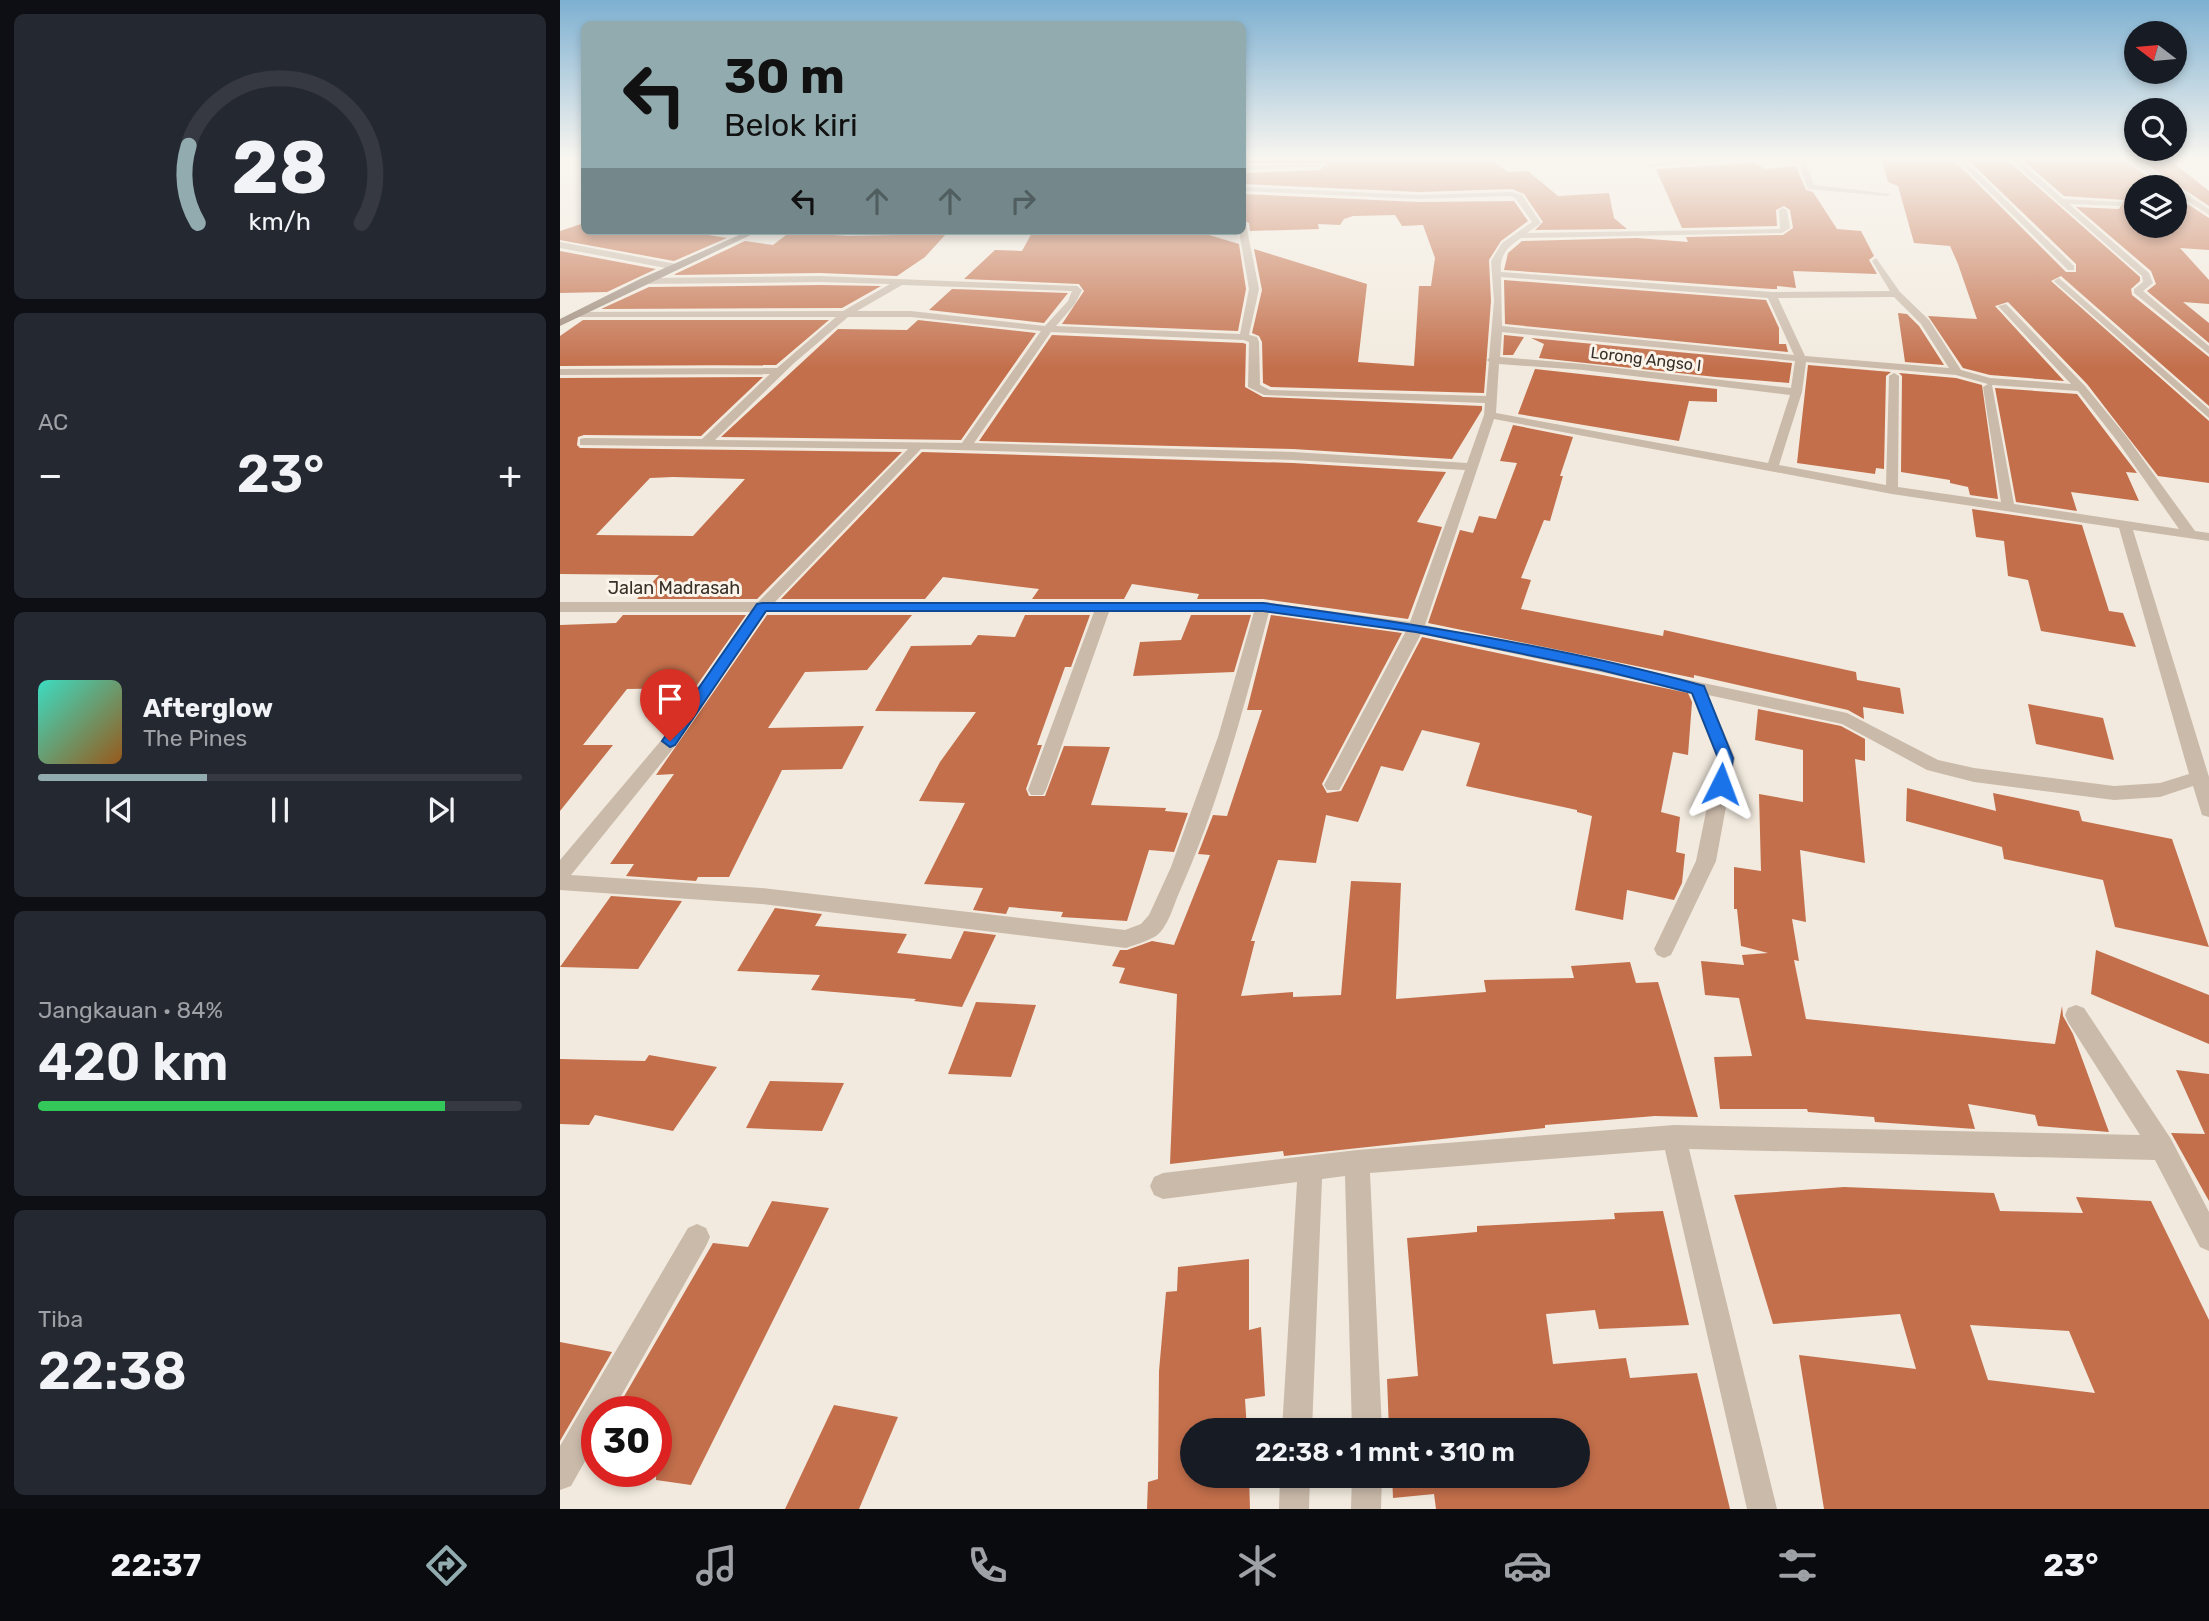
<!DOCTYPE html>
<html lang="id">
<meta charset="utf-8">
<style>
body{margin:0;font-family:Rubik,sans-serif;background:#242831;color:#f1f3f6;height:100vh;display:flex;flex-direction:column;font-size:26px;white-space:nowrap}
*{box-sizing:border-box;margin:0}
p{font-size:23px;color:#9ea1a6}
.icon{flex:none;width:38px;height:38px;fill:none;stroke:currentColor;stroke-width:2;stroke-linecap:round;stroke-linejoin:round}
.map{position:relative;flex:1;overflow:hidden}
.drawer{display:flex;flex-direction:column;gap:14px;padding:14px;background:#0d0f14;width:560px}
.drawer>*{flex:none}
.hud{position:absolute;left:21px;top:21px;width:665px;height:214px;border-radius:10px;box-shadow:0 4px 10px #0003;background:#92abaf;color:#111;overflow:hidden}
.needle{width:46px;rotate:286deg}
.controls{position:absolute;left:1564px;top:21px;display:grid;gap:14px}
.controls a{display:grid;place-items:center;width:63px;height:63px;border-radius:50%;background:#171b24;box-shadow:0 4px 10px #0003;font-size:35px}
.speed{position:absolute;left:21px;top:1396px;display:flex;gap:14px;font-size:35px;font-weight:700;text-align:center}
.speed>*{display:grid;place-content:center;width:91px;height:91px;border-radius:50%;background:#171b24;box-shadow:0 4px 10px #0003;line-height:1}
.speed .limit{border:10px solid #d22;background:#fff;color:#111}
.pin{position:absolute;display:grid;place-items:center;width:60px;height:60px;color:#fff;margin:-72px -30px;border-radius:50% 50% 50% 0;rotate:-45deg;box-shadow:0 0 7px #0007}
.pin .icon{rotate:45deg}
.me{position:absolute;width:77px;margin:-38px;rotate:3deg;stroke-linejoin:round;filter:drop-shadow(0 0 5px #0008)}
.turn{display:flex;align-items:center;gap:24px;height:147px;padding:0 28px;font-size:32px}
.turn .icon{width:91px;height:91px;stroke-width:2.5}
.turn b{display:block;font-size:49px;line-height:60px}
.lanes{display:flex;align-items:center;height:66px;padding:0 28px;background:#0003;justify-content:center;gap:35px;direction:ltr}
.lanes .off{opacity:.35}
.big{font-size:52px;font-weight:600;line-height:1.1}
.drawer .tile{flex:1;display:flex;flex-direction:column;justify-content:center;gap:10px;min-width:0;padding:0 24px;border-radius:10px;background:#242831}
.drawer .dial{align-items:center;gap:0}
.dial svg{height:182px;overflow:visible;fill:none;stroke:#363941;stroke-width:7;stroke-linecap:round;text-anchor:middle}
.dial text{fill:#f1f3f6;stroke:none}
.song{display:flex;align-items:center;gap:21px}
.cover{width:84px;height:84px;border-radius:10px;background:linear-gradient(135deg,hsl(170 70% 55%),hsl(30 70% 35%))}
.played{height:7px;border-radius:4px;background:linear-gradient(90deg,#92abaf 35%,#363941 35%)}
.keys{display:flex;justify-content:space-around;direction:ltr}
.heat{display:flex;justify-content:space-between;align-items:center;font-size:38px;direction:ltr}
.charge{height:10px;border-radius:5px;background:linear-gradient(90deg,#34c759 84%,#363941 0)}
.trip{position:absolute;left:620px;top:1418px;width:410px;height:70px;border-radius:35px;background:#171b24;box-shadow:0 4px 10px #0003;font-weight:600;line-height:70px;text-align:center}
.tab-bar{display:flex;height:112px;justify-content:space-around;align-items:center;background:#090b0e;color:#9ea1a6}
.tab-bar .icon{width:49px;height:49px}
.tab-bar .current{color:#92abaf}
.tab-bar b{font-size:32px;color:#f1f3f6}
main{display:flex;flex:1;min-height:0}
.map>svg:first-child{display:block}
.building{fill:#c36f4b;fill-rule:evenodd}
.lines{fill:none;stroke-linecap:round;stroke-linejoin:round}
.street{fill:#cabaaa;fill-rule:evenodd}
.secondary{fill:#9e8a7b;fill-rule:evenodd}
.route{fill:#1a73e8;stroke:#114b97;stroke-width:2}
.labels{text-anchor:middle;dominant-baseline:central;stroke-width:6;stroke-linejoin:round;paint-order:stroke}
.far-street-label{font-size:16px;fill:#382f29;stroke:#faf4eb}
.street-label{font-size:18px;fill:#382f29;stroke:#faf4eb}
</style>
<main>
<section class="drawer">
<div class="tile dial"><svg viewBox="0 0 100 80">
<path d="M14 69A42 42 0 1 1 86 69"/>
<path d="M14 69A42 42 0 0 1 10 35" stroke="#92abaf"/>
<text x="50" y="56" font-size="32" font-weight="700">28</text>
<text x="50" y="72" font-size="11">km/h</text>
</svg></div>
<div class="tile"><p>AC</p>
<div class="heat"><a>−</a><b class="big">23°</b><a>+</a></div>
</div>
<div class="tile">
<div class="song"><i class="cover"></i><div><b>Afterglow</b><p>The Pines</p></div></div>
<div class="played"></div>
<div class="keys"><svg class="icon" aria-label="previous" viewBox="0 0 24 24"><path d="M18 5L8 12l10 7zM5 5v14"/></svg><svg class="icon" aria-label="pause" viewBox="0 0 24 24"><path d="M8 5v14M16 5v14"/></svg><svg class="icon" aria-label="next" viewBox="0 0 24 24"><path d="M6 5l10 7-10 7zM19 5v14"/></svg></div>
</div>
<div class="tile"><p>Jangkauan · 84%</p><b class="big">420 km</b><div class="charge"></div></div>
<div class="tile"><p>Tiba</p><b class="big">22:38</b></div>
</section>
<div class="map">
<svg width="1649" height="1509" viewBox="0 0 1649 1509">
<rect width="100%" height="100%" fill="#f2eade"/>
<path class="building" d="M682 157H927L948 172 968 171 998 196 1049 193 1054 218 1067 229 975 230 983 222 964 194 952 189 859 192 682 184V173L760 170 766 163H682Z
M1321 157H1391L1506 272H1516V264L1405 157H1444L1580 277V281L1571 289 1572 295 1649 357V406L1501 276 1491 281 1649 421V483L1598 476 1527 384 1448 302 1435 306 1504 381 1430 375 1403 368 1368 316 1417 319 1398 264 1390 246 1354 243 1338 186 1328 182Z
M1459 157H1560L1603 187H1577V226H1615V196L1649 218V250L1620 248 1649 280V304L1623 302 1649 323V343L1587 291 1596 284 1591 271 1516 207 1559 209 1564 200 1504 196Z
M1576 157H1606L1649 191V206Z
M1196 163 1204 169 1236 166 1246 190 1253 192 1277 229 1301 231 1314 256 1309 260 1317 274 1233 271 1236 288 1217 286V289H1212L944 270 948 253 962 241 1077 238 1128 242 1126 237 1223 235 1233 228 1230 210 1224 206 1216 210 1217 226 1122 228 1096 169Z
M682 194 859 202 954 201 968 221 941 241 929 260 931 301 924 393 711 387 703 383 702 342 699 336 692 333 702 290 694 249 807 284 798 362 854 366 859 286H871L875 258 863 225 842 226 835 215 793 216 784 219 780 225 758 224 759 229 690 231 689 223 682 220Z
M24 223V231H123L167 238 114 261 0 240V231Z
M473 231H636L679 244 686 289 678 331 502 324 524 291 519 284 404 279 435 250 462 251Z
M230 232 288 236 386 234 365 257 337 276 260 273 113 275 185 241 213 245Z
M0 251 96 269 47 292 0 293Z
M944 280 1206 300 1219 328V344H1226L1228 352 945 324Z
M260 285 321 286 282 308 41 309 89 287Z
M392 289 508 293 484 323 369 310Z
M1338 313 1347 314 1359 326 1384 365 1345 362Z
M23 320H269L216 365 0 366V336Z
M358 320 476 333 401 440 161 437 278 329 347 330Z
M492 335 683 343 686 344 685 387 703 397 922 406V410L892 459 733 449 419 441Z
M944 335 964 337 953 355H943Z
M971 338 1232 363 1229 383 1156 377 979 358 984 344Z
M1248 365 1331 372 1326 376 1324 469 1316 468 1315 474 1237 463Z
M975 369 1157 389V402L1129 401 1119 441 958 414Z
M1339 373 1396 378 1422 385 1438 499 1410 495 1408 487 1390 483V480L1341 472 1342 376Z
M203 377 141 436 24 435 18 437 17 445 20 448 342 452 197 599H77L99 575 0 574V378ZM113 477 185 479 133 536 36 535 90 478Z
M1435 388 1517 394 1577 473 1566 472 1579 501 1511 492 1517 511 1456 502Z
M953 425 1013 437 1000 476H1003L990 521 984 520 961 578 971 580 961 609 1103 636 1104 630 1296 672 1297 680 1340 688 1344 714 1303 707 1304 719 1288 710 1134 675V678L868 623 900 530 913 533 919 516 936 519 957 463 940 461Z
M362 452 733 463 886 472 857 522 882 527 848 619 703 599H637L639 594 572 584 564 599H472L479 589 383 577 365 599H221Z
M1412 509 1522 525 1549 611 1563 613 1576 647 1481 631 1468 580 1448 576 1444 541 1416 537Z
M63 615H186L135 688 67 689 23 745H53L0 811V625L56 623Z
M207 615H352L307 670 245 672 208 728 304 726 282 769 222 770 169 877H138L136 881 66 876 74 864H50L114 774 96 775Z
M465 615H530L511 667H505L477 745H482L466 789 469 796H485L504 746 550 747 531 805 606 808 605 811 628 813 614 852 589 850 567 921 501 917 503 912 449 907 446 914 413 910 423 888 364 884 405 803 359 801 380 762 416 712 315 711 351 646 411 645 418 635 455 637Z
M631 615H691L674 672 573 676 580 642 621 640Z
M711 615 842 633 762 784 767 793 781 791 862 637 1128 693 1132 702 1128 755 1113 752 1101 812 1120 817 1116 852 1125 854 1122 883 1114 900 1067 890 1063 920 1015 910 1032 816 1017 812V810L906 786 920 743 862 730 843 771 821 766 798 822 766 815 756 863 718 860 691 941H695L681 996 733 992V997L781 995 791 881 841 883 836 999 926 992 924 980 1014 978 1011 966 1070 962 1076 983 1098 982 1138 1117 1095 1116 985 1125V1128L724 1156 723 1151 610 1164 617 994 559 983 565 968 552 966 560 950H567L592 941 614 945 650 855 638 854 653 815 667 816 702 710H687Z
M1468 704 1543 718 1554 760 1476 744Z
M1198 709 1281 726 1305 739V761L1295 759 1305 863 1240 850 1246 922 1232 919 1239 961 1234 960 1246 1019 1495 1044 1502 1006 1503 1016 1513 1034 1549 1132 1478 1126 1475 1115 1408 1104 1415 1129 1315 1122 1314 1117 1248 1112 1247 1109H1160L1154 1057 1192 1056 1179 998 1145 995 1141 961 1184 965 1182 955 1208 953 1181 946 1177 909H1174V867L1201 871 1199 794 1243 802V750L1195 740Z
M1347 788 1436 811 1433 793 1519 811 1522 821 1612 839 1649 947 1555 927 1543 880 1444 859 1442 847 1346 821Z
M51 896 122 901 78 969 0 967Z
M215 908 262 914 255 926 347 934 337 953 391 959 404 931 436 935 402 1007 354 1001 356 999 251 990 260 975 177 971Z
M1536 950 1649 995V1044L1531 994Z
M416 1002 476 1005 451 1077 388 1074Z
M89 1055 157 1067 113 1131 35 1115 29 1125 0 1124V1059L85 1061Z
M1616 1070 1649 1074V1201L1611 1133 1645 1134Z
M210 1081 284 1083 262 1131 186 1128Z
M1284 1187 1434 1193 1440 1211 1523 1213 1516 1197 1591 1201 1649 1320V1509H1264L1239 1355 1356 1369 1340 1314 1213 1324 1174 1195ZM1410 1325 1509 1331 1535 1393 1428 1380Z
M212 1201 269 1208 131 1485 96 1480V1412H55L153 1243 188 1247Z
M1103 1211 1129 1325 1039 1329 1035 1310 986 1314 993 1364 1066 1358 1070 1378 1137 1373 1170 1509H876L874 1494 833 1498 832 1475H1017V1430H829L827 1379 858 1376 847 1238 917 1232V1226L1055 1219 1054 1213Z
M689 1259V1330L701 1327 705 1396 685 1399 687 1430H632V1475H689L690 1509H587L588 1482 598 1479 599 1371 606 1292 617 1291 618 1267Z
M0 1342 52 1352 0 1441Z
M274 1405 338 1417 299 1509H225Z"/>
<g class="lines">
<path class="street" d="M1177 157H1212L1087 167 1083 165Z
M1232 157 1245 160 1254 185 1331 194 1327 196 1248 189 1239 163Z
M1394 157H1401L1514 266V270H1508Z
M1447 157H1455L1503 199 1562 202 1559 206 1509 204 1589 273 1593 283 1583 291 1649 346V354L1574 293V289L1583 282 1582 276Z
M1562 157H1571L1649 209V215L1615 193V187H1607Z
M763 163 760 167 682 170V166Z
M682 187 859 195 952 192 962 195 981 223 967 233 1220 229 1219 210 1223 208 1227 210 1230 228 1222 233 961 238C948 247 939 255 941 272L1212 292 1330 291 1312 261 1316 258 1340 292 1369 320 1401 370 1430 378 1511 384 1438 306 1446 304 1525 386 1566 436 1635 531 1649 533V541L1573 530 1649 777V817L1642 815 1633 786 1600 797 1554 800 1414 782 1367 770 1282 724 1148 695 1175 758 1156 861 1111 955 1104 958 1097 955 1094 949 1136 861 1157 758 1130 691 861 634 782 785 779 790H767L764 785 846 631 709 612C684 707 659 804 619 893 613 907 608 927 596 936 588 941 575 945 566 948L201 904 0 890V860L104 737 191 612H0V602H198L348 449 20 445V439L24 438 142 439 210 374 0 375V369L217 368 276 317H16L13 316V312L283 311 330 284 260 282 83 284 78 281 83 278 260 276 517 286 522 290 515 304 496 326 680 334 689 289 679 231H682V222L686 224 699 289 689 335 697 337 699 342 700 385 710 390 926 396 929 362 927 360 929 358 934 301 931 261 942 243 972 222 956 199 951 196 859 199 682 191ZM941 277 1208 298 1234 355 942 326ZM342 285 512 291 508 301 485 326 351 311H297ZM1334 297 1361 324 1389 368 1245 356 1218 298ZM288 317H351L481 331 402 443 155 440 233 364ZM491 332 684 340 689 342 688 387 704 395 925 403 924 415 907 463 733 452 414 443ZM942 332 1235 361 1231 388 1023 364 940 357ZM1246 362 1396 375 1428 384 1423 387 1441 502 1338 487 1339 376 1334 373 1329 376 1326 485 1219 465 1242 392ZM939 364 1023 370 1230 395 1208 463 936 413ZM1432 385 1518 391 1558 442 1619 529 1454 504ZM934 419 1332 494 1559 528 1629 774 1600 783 1554 786 1414 768 1378 760 1287 713 865 625ZM361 449 733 460 905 470 850 622 703 602H215ZM206 612H534L468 790 471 795H483L486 790 549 612H694L658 737 611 867 589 915 581 924 565 930 201 888 11 875 116 745Z
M284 231H360L356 233H288Z
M0 242 116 264 120 267 116 270 0 248Z
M1499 278 1649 409V418L1496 283 1494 281Z
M1516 1005 1524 1008 1611 1139 1649 1212V1251L1640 1247 1595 1160 1129 1149 1217 1509H1187L1105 1150 810 1173 822 1430H792L785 1176 762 1179 752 1430H722L737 1182 603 1199 594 1195 590 1186 594 1177 603 1173 797 1150 1114 1125 1580 1135 1508 1022 1505 1015 1508 1008Z
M137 1224 146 1228 150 1237 146 1246 52 1412H37V1440L11 1486 0 1490V1446L128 1228Z
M720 1475H750L749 1509H719Z
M792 1475H822L821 1509H791Z"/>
<path class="secondary" d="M188 231H199L0 326V319L80 279Z"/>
</g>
<linearGradient id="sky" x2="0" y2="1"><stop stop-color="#7db0d1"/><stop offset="0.43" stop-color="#f9f6f0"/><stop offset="1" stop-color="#f9f6f0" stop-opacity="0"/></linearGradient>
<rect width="1649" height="368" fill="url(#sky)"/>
<path class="route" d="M703 603C851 623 999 646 1144 686L1173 758 1169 784 1161 790 1152 784 1158 758 1132 693 1041 670 856 632 703 611H206L115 745 110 747 102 741 197 604 202 603Z"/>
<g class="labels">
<g class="far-street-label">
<text transform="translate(1086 359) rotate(7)">Lorong Angso I</text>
</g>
<g class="street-label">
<text x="114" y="588">Jalan Madrasah</text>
</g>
</g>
</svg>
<div class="controls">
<a><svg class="needle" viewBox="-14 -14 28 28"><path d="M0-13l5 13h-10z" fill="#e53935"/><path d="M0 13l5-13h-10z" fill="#9ea1a6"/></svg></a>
<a><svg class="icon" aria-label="search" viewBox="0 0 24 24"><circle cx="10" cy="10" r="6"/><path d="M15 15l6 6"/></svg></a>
<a><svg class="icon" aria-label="layers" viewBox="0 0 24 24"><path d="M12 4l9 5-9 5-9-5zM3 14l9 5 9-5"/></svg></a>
</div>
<div class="speed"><div class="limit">30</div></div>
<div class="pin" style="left:110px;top:741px;background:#d93025"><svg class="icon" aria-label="arrive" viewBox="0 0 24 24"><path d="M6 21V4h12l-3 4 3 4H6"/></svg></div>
<svg class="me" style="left:1161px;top:784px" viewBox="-20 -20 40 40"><path d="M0-17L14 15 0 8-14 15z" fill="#1a73e8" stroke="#fff" stroke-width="4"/></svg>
<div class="trip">22:38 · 1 mnt · 310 m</div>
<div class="hud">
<div class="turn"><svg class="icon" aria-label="left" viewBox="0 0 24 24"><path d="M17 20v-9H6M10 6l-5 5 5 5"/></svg><div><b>30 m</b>Belok kiri</div></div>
<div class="lanes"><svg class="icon" aria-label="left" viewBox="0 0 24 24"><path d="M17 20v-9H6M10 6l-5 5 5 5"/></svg><svg class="icon off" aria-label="ahead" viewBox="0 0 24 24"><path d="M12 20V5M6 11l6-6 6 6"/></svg><svg class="icon off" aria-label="ahead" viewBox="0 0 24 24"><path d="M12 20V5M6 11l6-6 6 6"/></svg><svg class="icon off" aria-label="right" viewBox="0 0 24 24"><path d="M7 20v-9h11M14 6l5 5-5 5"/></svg></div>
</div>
</div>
</main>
<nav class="tab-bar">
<b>22:37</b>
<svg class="icon current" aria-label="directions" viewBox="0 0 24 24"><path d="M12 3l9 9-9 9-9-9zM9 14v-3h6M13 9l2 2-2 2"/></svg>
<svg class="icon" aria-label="music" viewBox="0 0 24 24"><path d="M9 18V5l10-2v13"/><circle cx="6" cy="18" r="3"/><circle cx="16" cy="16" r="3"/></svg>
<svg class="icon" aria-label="phone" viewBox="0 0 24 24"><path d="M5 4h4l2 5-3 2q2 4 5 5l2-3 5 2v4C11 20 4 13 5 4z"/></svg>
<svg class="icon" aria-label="climate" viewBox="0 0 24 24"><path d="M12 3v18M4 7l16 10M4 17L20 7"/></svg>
<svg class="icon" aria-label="car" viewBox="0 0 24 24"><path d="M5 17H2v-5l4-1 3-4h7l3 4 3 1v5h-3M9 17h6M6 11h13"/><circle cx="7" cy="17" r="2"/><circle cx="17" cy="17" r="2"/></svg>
<svg class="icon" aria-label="filters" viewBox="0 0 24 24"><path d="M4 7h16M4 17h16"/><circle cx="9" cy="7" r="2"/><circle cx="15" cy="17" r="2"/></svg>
<b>23°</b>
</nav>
